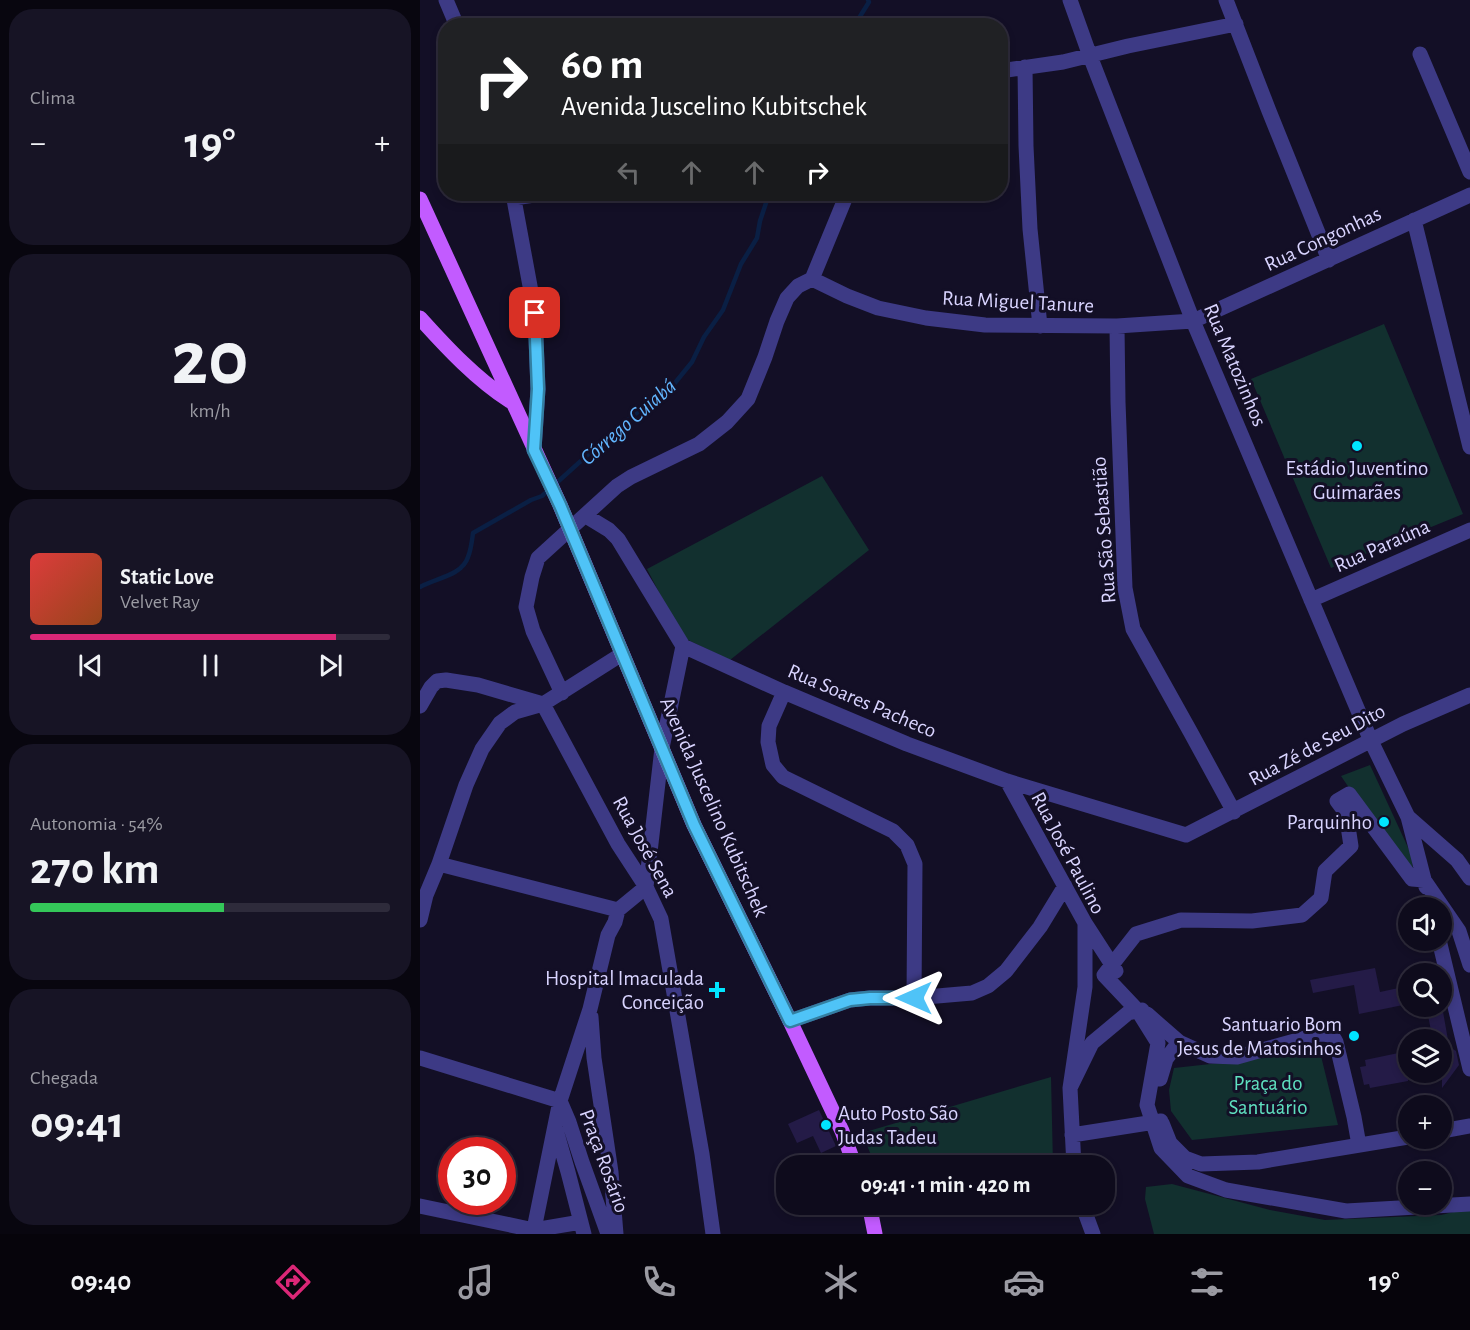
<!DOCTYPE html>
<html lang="pt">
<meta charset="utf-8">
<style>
body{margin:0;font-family:"Alegreya Sans",sans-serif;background:#171425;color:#f1f3f6;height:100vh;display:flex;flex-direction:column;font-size:22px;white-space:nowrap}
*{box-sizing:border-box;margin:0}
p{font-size:20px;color:#9b9ba3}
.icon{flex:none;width:33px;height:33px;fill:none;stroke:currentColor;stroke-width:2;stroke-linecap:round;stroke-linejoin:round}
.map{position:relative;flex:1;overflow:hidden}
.details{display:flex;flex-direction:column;gap:9px;padding:9px;background:#08060f;width:420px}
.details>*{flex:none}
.hud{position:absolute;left:18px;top:18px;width:570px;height:183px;border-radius:24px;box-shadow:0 3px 9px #0003,0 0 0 2px #2e2b3b;background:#202124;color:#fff;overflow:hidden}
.buttons{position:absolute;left:978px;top:897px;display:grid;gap:12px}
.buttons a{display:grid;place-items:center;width:54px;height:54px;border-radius:50%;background:#0e0b1c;box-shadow:0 3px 9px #0003,0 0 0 2px #2e2b3b;font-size:30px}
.speed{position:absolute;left:18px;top:1137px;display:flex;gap:12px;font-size:30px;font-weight:700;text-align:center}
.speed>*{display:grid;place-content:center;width:78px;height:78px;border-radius:50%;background:#0e0b1c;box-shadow:0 3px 9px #0003,0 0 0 2px #2e2b3b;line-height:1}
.speed .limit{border:9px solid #d22;background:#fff;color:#111}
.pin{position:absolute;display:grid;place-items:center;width:51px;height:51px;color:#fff;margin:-26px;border-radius:12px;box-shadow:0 3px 9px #0006}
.me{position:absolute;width:66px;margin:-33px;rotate:270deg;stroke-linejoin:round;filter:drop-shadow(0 0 4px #0008)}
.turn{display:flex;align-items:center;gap:21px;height:126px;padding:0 24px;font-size:27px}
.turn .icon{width:78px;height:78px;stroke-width:2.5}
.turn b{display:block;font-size:42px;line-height:51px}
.lanes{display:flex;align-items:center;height:57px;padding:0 24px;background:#0003;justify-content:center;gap:30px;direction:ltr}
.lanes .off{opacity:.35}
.big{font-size:45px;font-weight:600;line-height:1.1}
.details .card{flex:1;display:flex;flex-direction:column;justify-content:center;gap:9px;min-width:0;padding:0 21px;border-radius:24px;background:#171425}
.details .dial{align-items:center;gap:0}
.dial b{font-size:78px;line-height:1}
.song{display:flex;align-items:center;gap:18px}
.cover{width:72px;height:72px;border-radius:9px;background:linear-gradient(135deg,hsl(0 70% 55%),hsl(20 70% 35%))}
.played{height:6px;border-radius:3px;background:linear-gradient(90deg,#db2777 85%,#2e2b3b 85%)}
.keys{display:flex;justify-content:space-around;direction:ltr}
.heat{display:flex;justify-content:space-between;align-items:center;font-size:33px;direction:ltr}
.charge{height:9px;border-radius:4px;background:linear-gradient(90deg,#34c759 54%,#2e2b3b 0)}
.trip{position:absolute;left:356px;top:1155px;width:339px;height:60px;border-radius:24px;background:#0e0b1c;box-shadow:0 3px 9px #0003,0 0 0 2px #2e2b3b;font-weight:600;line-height:60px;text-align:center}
.tabs{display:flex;height:96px;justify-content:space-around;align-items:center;background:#06040b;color:#9b9ba3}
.tabs .icon{width:42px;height:42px}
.tabs .on{color:#db2777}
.tabs b{font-size:27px;color:#f1f3f6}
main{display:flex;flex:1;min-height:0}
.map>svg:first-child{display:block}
.green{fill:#12302f}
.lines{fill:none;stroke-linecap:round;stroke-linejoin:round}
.stream{stroke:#0a1f44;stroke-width:4.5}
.building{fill:#241b47}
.minor{stroke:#3d3a85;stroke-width:15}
.major{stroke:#c25bff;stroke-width:15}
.route-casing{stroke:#337fa1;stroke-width:15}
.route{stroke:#4fc3f7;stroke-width:10}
.poi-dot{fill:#00e5ff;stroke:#130f26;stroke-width:2}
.labels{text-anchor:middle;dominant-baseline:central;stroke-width:6;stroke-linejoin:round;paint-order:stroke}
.street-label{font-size:21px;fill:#d9d4ff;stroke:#130f26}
.poi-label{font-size:21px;fill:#d9d4ff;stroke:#130f26;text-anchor:end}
.park-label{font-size:21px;fill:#5fe0c0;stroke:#130f26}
.water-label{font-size:22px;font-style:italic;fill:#62b6ff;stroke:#130f26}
</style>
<main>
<section class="details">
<div class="card"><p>Clima</p>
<div class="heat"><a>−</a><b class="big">19°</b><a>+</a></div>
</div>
<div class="card dial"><b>20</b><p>km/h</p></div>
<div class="card">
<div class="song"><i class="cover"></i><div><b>Static Love</b><p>Velvet Ray</p></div></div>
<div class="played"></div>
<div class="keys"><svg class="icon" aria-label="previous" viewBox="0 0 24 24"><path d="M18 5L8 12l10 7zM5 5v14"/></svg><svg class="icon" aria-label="pause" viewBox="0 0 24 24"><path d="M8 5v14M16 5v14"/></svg><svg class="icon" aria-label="next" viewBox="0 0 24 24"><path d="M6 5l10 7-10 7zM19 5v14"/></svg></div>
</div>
<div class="card"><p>Autonomia · 54%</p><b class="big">270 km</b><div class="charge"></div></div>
<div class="card"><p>Chegada</p><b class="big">09:41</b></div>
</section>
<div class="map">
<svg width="1050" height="1234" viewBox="0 0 1050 1234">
<rect width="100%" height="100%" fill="#130f26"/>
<path class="green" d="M964 324 1043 514 911 568 831 379Z
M402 476 449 550 310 660 268 640 261 635 227 569Z
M950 765 991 854 993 869 957 829 921 776Z
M900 1052 918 1125 772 1140 751 1111 749 1090 754 1068Z
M631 1077 633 1165H455L442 1133Z
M752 1184 850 1210 905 1220 1021 1215 1050 1208V1234H734L725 1199 726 1187Z"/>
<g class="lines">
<path class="stream" d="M434 26 449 2 448 0
M0 587C15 578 42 576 48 557 51 550 52 541 53 533L111 500 122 496 203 423 250 389 272 362 284 337 303 310 321 264 337 238 340 221 349 194"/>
</g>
<path class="building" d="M955 968 960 992 988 986V1004L939 1014 934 985 893 993 890 980Z
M1006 1006H1022L1028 1040H1013Z
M1022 1042 1036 1051 1039 1065 1022 1088Z
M988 1051V1081L950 1088 949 1084 944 1085 940 1067 946 1066 945 1060Z
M399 1110 416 1146 401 1153 393 1136 377 1143 368 1124Z"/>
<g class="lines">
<path class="minor" d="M26 0 37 26
M650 0 670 56 773 321 951 741 988 817 1037 860 1050 878
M806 0 849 111 909 260
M1000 54 1050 172
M605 67 606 146 610 229 620 326
M580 71 643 62 708 46 816 24
M93 194 115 313 118 389 114 450
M94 198 121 194
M994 220 1050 447
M392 279 427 296 458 308 506 318 565 325 697 326 773 321 1050 195
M697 326 698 402 705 588 713 629 771 733 814 812
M166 516 189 530 198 539 263 646 364 692 487 744 587 781 766 835 983 724 1050 695
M891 600 1050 530
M364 692 349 726 348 742 353 765 363 777 473 831 487 845 495 864 494 998
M142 693 113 631 106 607 112 577 118 558 197 486 211 477 279 444 307 422 328 399 345 357 357 321 367 298 378 286 392 279 427 194
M0 706 11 687 17 681 26 680 58 685 123 704 198 844 226 887 241 919 282 1154 293 1234
M587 781 665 923V987L650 1088
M988 817 1006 887
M19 864 198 910
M0 920 6 895 19 864 46 785 62 749 80 723 95 712 123 704 202 654
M665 923 696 971
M1019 940 1050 1069
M1050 965 1039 931 1004 880 992 879 929 794 917 801 926 813 931 846 905 871 901 898 882 915 832 921 761 920 716 934 684 975 718 1011 738 1043 727 1105 741 1148 768 1176 806 1190 926 1211 1050 1204
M727 1014 759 1042 790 1056 817 1057 900 1034C907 1034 913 1035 916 1042L934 1117 939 1145
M171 1017 174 1058 191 1172 196 1234
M370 1021 430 1000 450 998H494L552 993 568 986 586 971 620 927 645 886
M0 1058 140 1101 149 1122 162 1162 188 1234
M740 1079 746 1059 759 1042
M742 1123 750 1143 765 1158 781 1164 838 1162 988 1137
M136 1130 148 1172 164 1234
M1022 1131 1050 1126
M652 1135 741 1121
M654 1166 650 1088 672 1043 708 1013 722 1010
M662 1204 673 1234
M0 1206 114 1230 161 1222
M113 1234 140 1101 170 1009 188 935 195 922 198 910 226 887 242 748 263 646"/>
<path class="major" d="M0 199 140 505 274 825 370 1021 422 1131 435 1166
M0 318C27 348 56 379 90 401
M449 1204 455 1234"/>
</g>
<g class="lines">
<defs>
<path id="route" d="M115 313 118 389 114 450 140 505 274 825 370 1021 430 1000 450 998H494"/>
</defs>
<use href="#route" class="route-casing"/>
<use href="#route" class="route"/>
</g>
<g class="poi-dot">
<circle cx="937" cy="446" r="6"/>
<circle cx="964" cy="822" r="6"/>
<path d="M294 981h6v6h6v6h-6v6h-6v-6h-6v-6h6z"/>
<circle cx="934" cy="1036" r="6"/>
<circle cx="406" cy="1125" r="6"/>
</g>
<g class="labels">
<g class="street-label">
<text transform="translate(903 239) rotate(-25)">Rua Congonhas</text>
<text transform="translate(598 302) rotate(3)">Rua Miguel Tanure</text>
<text transform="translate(815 365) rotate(67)">Rua Matozinhos</text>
<text transform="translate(684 530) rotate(-94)">Rua São Sebastião</text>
<text transform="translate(962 546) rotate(-24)">Rua Paraúna</text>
<text transform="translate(442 701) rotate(23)">Rua Soares Pacheco</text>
<text transform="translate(897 745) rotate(-28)">Rua Zé de Seu Dito</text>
<text transform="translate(294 807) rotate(66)">Avenida Juscelino Kubitschek</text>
<text transform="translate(225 847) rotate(61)">Rua José Sena</text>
<text transform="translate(648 853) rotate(62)">Rua José Paulino</text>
<text transform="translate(184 1161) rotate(70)">Praça Rosário</text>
</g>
<g class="poi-label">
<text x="937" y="468" text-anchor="middle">Estádio Juventino<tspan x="937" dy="24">Guimarães</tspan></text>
<text x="952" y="822">Parquinho</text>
<text x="284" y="978">Hospital Imaculada<tspan x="284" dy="24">Conceição</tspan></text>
<text x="922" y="1024">Santuario Bom<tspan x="922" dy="24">Jesus de Matosinhos</tspan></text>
<text x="418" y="1113" text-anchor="start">Auto Posto São<tspan x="418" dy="24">Judas Tadeu</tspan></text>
</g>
<g class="park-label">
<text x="848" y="1083">Praça do<tspan x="848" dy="24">Santuário</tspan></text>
</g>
<g class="water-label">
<text transform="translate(208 422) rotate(-41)">Córrego Cuiabá</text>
</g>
</g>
</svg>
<div class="buttons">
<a><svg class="icon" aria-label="sound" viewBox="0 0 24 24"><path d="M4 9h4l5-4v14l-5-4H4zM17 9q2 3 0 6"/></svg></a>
<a><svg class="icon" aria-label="search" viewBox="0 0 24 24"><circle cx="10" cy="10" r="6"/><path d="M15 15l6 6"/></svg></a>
<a><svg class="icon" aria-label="layers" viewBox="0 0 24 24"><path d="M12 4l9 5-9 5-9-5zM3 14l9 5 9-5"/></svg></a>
<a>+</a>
<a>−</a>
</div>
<div class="speed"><div class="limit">30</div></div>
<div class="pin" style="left:115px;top:313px;background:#d93025"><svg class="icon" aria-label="arrive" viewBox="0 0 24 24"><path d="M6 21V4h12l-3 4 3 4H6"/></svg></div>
<svg class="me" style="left:494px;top:998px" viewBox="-20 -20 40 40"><path d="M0-17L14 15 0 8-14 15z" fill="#4fc3f7" stroke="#fff" stroke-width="4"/></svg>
<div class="trip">09:41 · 1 min · 420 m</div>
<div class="hud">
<div class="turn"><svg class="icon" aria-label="right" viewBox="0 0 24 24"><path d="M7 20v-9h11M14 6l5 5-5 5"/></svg><div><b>60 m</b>Avenida Juscelino Kubitschek</div></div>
<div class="lanes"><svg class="icon off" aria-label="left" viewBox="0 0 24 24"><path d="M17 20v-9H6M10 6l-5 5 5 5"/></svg><svg class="icon off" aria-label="ahead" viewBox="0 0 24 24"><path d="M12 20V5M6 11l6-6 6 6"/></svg><svg class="icon off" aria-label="ahead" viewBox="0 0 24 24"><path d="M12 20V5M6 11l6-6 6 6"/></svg><svg class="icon" aria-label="right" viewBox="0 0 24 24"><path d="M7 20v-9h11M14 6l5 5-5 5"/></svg></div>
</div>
</div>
</main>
<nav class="tabs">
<b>09:40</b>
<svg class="icon on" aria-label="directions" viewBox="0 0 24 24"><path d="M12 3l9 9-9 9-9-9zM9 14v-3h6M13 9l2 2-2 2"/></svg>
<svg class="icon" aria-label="music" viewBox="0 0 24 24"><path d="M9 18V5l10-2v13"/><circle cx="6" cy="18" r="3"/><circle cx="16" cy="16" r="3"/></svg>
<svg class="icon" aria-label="phone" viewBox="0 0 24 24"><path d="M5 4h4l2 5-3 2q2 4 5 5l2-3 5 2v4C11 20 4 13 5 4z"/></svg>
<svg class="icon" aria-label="climate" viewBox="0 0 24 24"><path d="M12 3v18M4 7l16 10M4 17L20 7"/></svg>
<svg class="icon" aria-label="car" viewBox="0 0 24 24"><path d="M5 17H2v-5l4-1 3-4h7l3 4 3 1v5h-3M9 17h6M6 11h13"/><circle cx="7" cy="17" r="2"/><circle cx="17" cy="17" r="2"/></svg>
<svg class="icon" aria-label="filters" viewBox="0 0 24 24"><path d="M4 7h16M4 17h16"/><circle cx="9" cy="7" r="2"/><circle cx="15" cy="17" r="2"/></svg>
<b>19°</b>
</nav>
